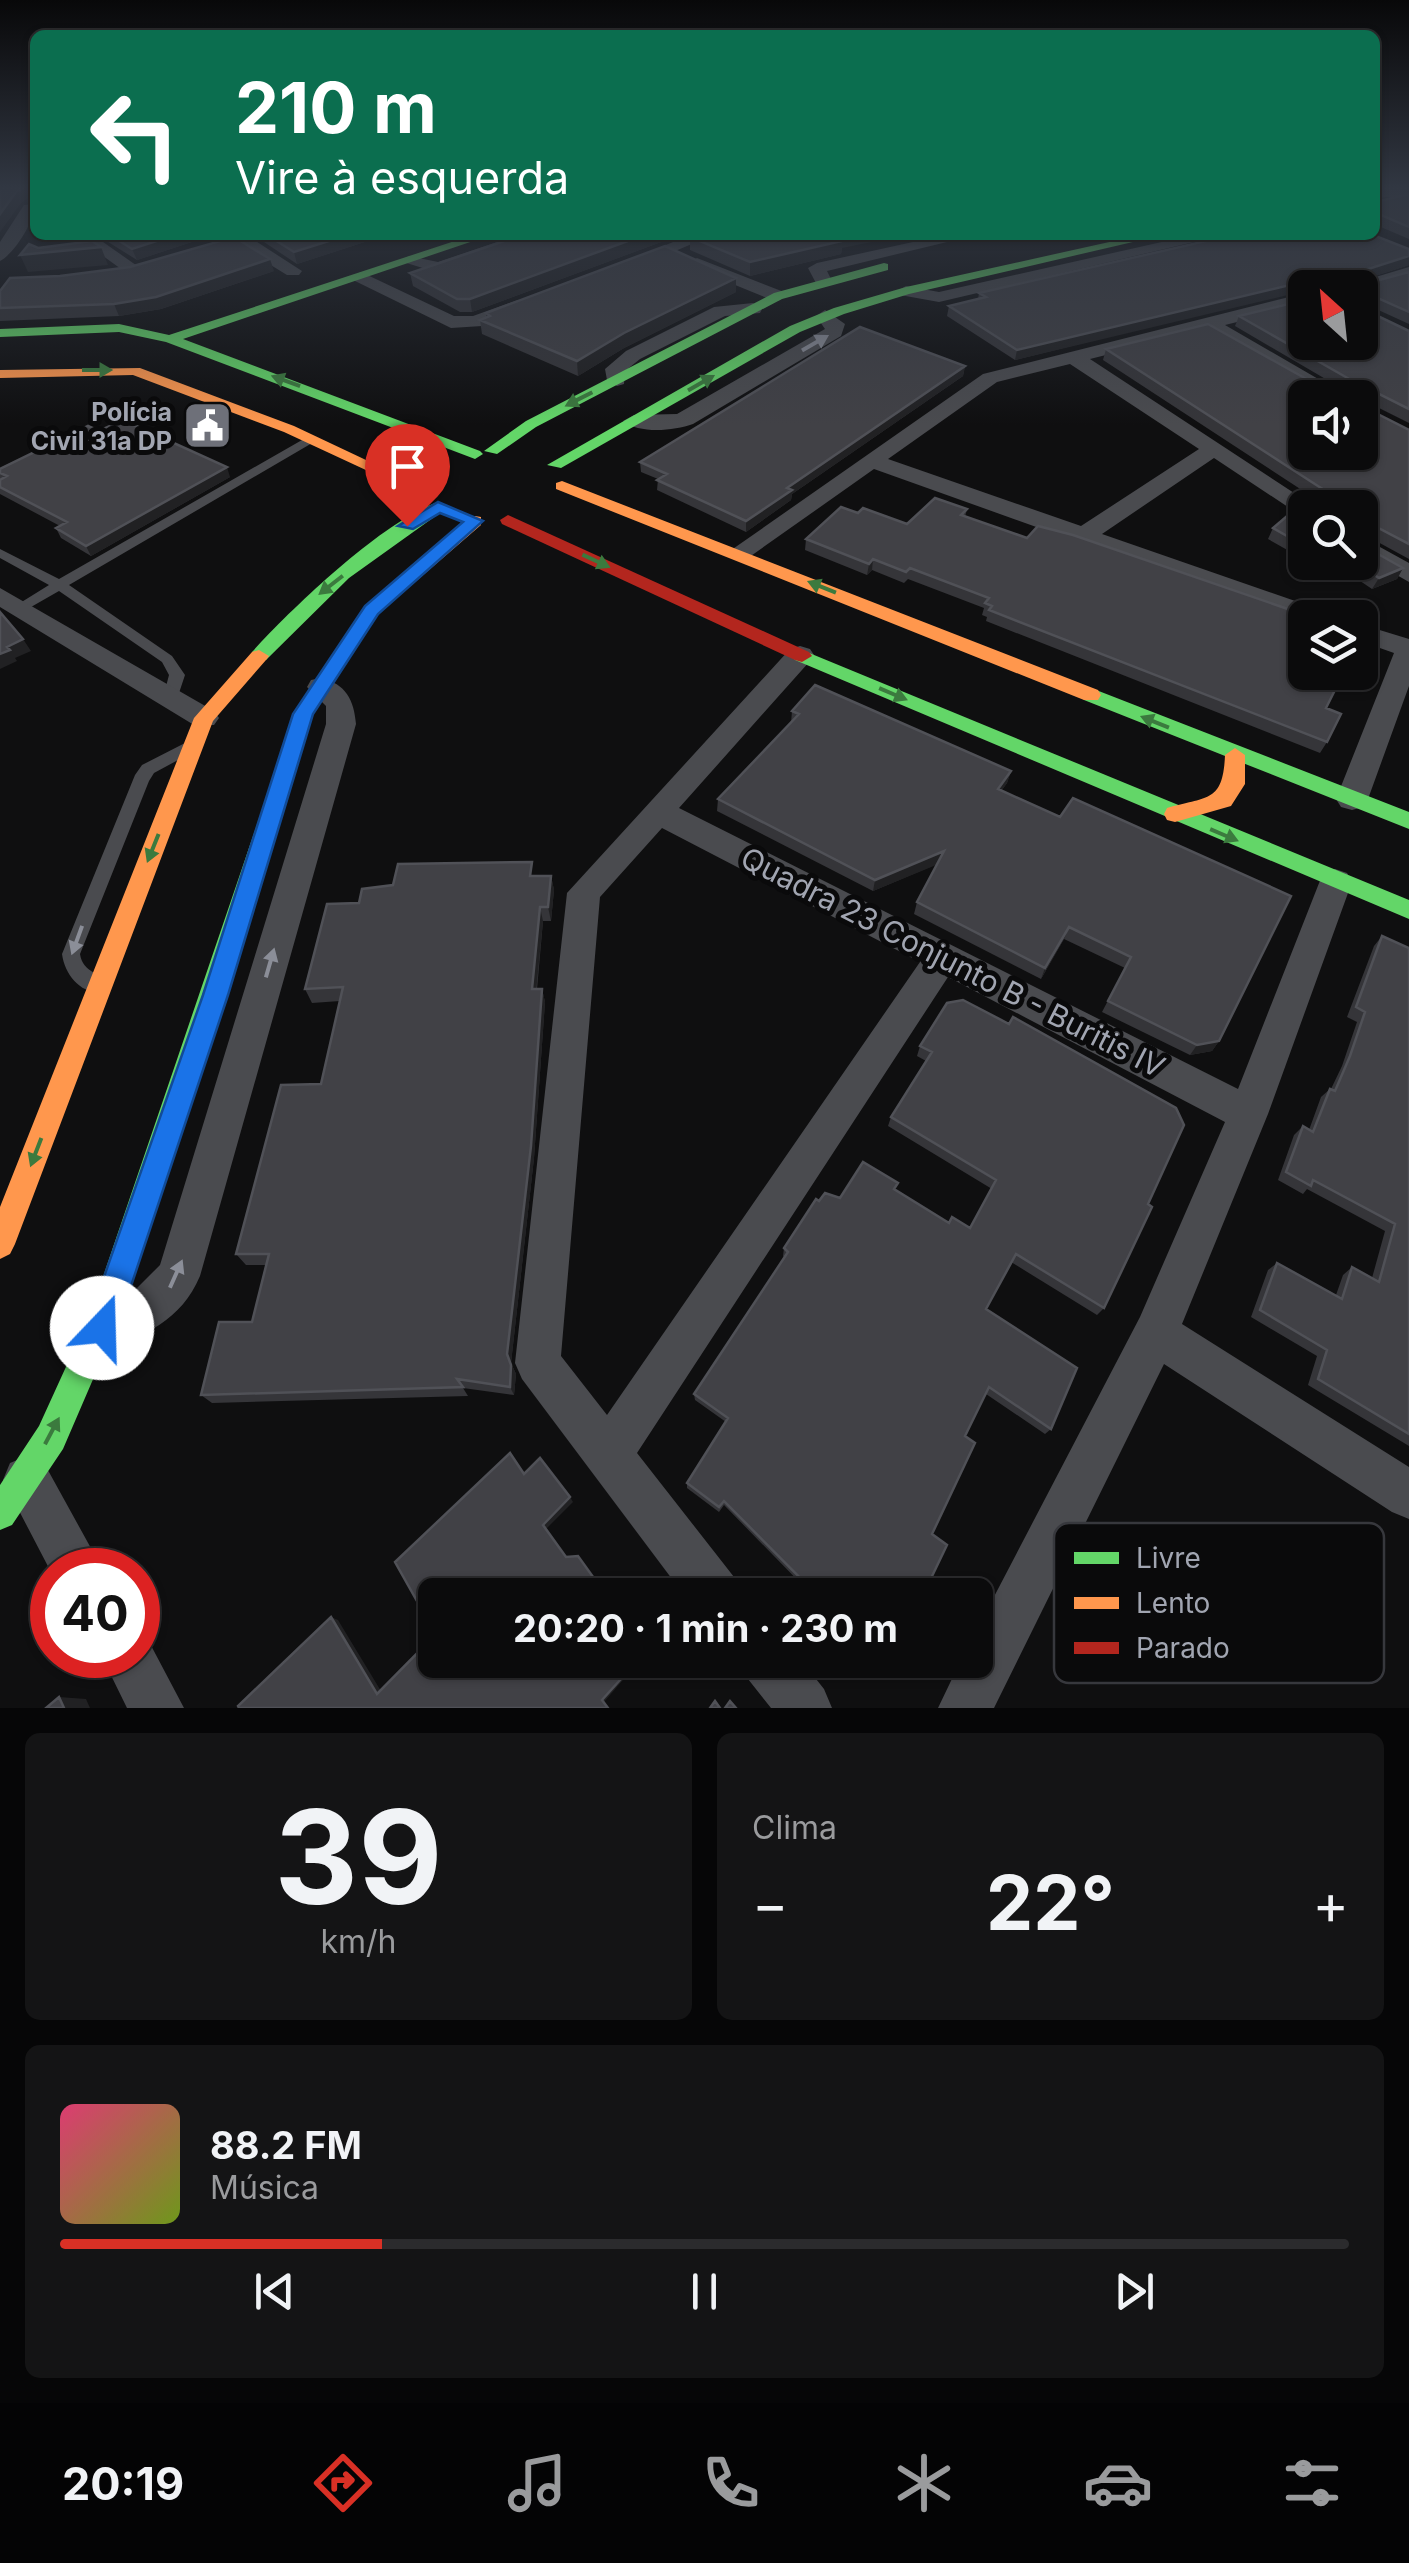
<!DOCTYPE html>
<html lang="pt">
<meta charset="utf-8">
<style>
body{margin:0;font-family:Inter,sans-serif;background:#141415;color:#f1f3f6;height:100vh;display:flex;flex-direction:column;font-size:38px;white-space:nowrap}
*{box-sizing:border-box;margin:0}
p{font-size:32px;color:#9a9b9d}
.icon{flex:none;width:55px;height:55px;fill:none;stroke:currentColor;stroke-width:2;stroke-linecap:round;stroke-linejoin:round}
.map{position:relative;height:1708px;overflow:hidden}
.details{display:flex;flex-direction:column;gap:25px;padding:25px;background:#060607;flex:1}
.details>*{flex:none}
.hud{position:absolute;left:30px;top:30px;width:1350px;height:210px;border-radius:15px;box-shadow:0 2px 8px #0004,0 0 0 2px #2b2b2d;background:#0b6e4f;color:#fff;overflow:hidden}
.needle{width:65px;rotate:333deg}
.controls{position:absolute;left:1288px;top:270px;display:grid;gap:20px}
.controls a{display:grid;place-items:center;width:90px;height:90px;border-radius:15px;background:#0b0b0c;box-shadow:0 2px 8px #0004,0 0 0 2px #2b2b2d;font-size:50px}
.speed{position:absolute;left:30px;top:1548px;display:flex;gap:20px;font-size:50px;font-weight:700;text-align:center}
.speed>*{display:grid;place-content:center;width:130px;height:130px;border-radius:50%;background:#0b0b0c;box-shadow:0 2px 8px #0004,0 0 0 2px #2b2b2d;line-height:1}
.speed .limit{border:15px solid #d22;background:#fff;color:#111}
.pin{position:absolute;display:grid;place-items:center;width:85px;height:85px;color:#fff;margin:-102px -42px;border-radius:50% 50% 50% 0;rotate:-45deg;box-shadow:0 0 10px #0007}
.pin .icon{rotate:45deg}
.me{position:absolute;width:110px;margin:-55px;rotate:21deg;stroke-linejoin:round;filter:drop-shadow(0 0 8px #0008)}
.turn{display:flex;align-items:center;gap:35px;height:210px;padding:0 40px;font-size:45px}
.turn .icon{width:130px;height:130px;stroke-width:2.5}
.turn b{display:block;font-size:70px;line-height:85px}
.big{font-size:75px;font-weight:700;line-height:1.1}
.details .widget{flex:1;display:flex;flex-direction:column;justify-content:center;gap:15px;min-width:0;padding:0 35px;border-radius:15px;background:#141415}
.details .dial{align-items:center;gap:0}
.dial b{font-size:130px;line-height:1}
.song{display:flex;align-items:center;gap:30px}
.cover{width:120px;height:120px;border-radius:15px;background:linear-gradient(135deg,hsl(340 70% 55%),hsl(80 70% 35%))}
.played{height:10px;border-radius:5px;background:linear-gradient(90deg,#d93025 25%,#2b2b2d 25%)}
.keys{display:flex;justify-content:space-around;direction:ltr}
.heat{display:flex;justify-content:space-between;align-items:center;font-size:55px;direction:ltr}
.details .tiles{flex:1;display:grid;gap:25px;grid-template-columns:1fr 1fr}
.widget:last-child{grid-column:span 2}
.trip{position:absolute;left:418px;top:1578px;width:575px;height:100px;border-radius:15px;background:#0b0b0c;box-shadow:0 2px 8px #0004,0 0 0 2px #2b2b2d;font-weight:700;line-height:100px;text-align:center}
.tab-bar{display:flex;height:160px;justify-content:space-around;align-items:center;background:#040405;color:#9a9b9d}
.tab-bar .icon{width:70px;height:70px}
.tab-bar .active{color:#d93025}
.tab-bar b{font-size:45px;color:#f1f3f6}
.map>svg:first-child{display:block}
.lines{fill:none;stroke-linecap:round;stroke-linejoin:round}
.lane{fill:#4a4b4f;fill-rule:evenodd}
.street{fill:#4a4b4f;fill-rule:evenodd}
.fast{fill:#63d668;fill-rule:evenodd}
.slow{fill:#ff974d;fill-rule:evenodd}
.jam{fill:#b3261e;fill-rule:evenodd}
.wall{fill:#353539}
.shaded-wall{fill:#212123}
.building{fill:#414146;stroke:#505157;stroke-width:2.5;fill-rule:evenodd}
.oneway{fill:#8b8e98}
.oneway2{fill:#3b7a3e}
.route{fill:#1a73e8;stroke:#114b97;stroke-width:2.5}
.labels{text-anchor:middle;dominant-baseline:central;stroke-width:10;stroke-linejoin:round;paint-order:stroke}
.far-poi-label{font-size:25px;font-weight:bold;fill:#a1a5b1;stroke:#0a0a0b;text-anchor:end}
.street-label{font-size:30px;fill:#a1a5b1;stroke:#0a0a0b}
.key{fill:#0a0a0b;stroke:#37383d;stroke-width:2.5}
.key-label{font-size:28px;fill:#a1a5b1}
</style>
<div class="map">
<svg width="1409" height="1708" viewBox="0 0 1409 1708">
<rect width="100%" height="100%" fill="#0f0f10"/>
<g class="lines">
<path class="lane" d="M309 436 319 439 69 585 172 656 185 675 176 702H166L163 698 169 675 162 662 59 591 24 611 19 612 12 608 49 585 0 558V549L59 579Z
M185 743 191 745 193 749 191 753 154 773 149 781 80 954C83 974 101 971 109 986L106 992C82 996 65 976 62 954L135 775 142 765Z"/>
<path class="street" d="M1409 186V196L1375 198V188Z
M35 204C35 221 14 254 0 261V242L24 205Z
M74 235H93L143 270 140 274H128Z
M225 235H262L254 240 302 271 299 275H287L238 245 196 257 187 252 227 238Z
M518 235H542L439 273 400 261 409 256 438 262Z
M690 235H713L635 268 620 264Z
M945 235H976L827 271 832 281 823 286 817 285 808 268 817 263Z
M1006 235H1027L1028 237 1020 242Z
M1193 235H1224L939 302 900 295 897 291 906 286 939 292Z
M697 258 784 292 787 296 778 301 772 300 691 267 688 263Z
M1409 267V277L1360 290 1339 288Z
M361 272 454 316H473L518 300 527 306 482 326 451 328 355 281 352 277Z
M1305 293V305L1225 325 1351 398H1325L1205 330 1090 359 1317 508H1305V515L1297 513 1214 458 1102 534 1327 612 1331 618H1305V623L874 469 748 558H730L727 553 983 374ZM1070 364 1199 449 1081 526 888 459 997 382Z
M753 303 762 309 760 313 725 316 640 359 625 371 624 384 617 386 607 380 605 369 626 351 714 307Z
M825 310 845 324 841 336 693 424C673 431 639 434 623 421L634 415 677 414 825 329 816 316Z
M1360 536 1409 563V582L1360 554Z
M0 588 214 711 219 718 214 725H194L0 607Z
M1360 624 1409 639V686L1368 799 1363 807 1352 810 1341 807 1336 799 1394 653 1360 641Z
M800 646 810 649 814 655 810 661 679 808 1238 1089 1323 873 1335 869 1347 873 1352 882 1268 1114 1182 1324 1409 1467V1519L1392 1512 1164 1364 994 1708H938L961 1660H975V1633L1140 1317 1225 1122 948 977 637 1453 734 1577 742 1595H684L522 1379 515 1363 567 893 790 649ZM662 828 920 962 607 1415 561 1356 600 897Z
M321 678C346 684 354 700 356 724L200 1276C181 1321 145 1335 102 1351L86 1345 80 1329 86 1313 130 1295 160 1265 326 724V706L307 687 311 680Z
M27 1456 44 1463 103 1570H52V1574L3 1480 10 1463Z
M138 1633 146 1636 184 1708H127L101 1655H138Z
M740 1660H801L824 1689 832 1708H771L748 1679Z"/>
<path class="fast" d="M1375 186H1384L1375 190Z
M473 235H491L183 339 480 451 483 454 475 459 166 342 119 332 0 337V329L119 324 169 335Z
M1141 235H1163L909 294 844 314 800 332 561 468 547 465 790 326 834 308 906 287Z
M884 263 888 264V270L782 299 536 427 497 454 484 451 526 421 774 293Z
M438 502 444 504V510L349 578 266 660H252V652C292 608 383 521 438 502Z
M802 650 1409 900V919L795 660 792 656Z
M1091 688 1409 812V829L1084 700 1081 695 1084 690Z
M293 741 303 748 122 1312 63 1449 12 1525 0 1530V1485L39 1426 91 1312 283 748Z"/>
<path class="slow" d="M140 368 294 426 438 494 424 497 284 432 133 375 0 378V370Z
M562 481 1098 690 1101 695 1098 700H1084L556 489V483Z
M475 516 481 517V525L378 614 313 714 300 753H286L283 748 293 714 365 606Z
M259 650 269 656 266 660 213 721 15 1244 10 1254 0 1259V1207L194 718 252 652Z
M1235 748 1245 755V784L1231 806 1175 822 1167 820 1164 814 1167 808C1208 796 1223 803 1225 755Z"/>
<path class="jam" d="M508 515 809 652 812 656 802 662 795 660 502 524 500 520Z"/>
</g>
<path class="wall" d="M1409 194V239L1376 225 1375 226V202Z
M97 235H213L137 260Z
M260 235H386L297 264 261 240Z
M522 235H680L472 312H460L413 286 410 273Z
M690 237 842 248 841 254 750 276 690 250Z
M1409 249V265L1356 282 1365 284 1409 272V324L1363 303V309L1409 331V423L1361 399 1362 406 1409 430V559L1365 535 1364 546 1403 568 1397 579 1372 589 1332 562H1360V508L1305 554 1298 556 1268 539 1273 528 1311 507 1314 498 1103 360 1106 349 1328 391H1346L1235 326 1239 316 1360 288H1305L1015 360 947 316 949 306 978 299 979 293Z
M274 271 161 309 119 316 0 321V291Z
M736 292 624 348 578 376 482 334 480 320 486 317V313Z
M965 366 963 376 792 494 791 500 746 532 657 490 658 479 641 472 640 462Z
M99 431 230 477 91 556 61 538 56 528 60 526 0 494V469Z
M967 509 965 517 1326 708 1327 742 1320 753 986 621 987 617 982 615 984 608 908 579 904 583 872 570 867 575 805 550 806 539 858 513 907 524Z
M792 711 1011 771 1007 783 1001 791 1219 1041 1212 1051 1190 1055 1102 1012 1125 968 1064 939 1041 979 914 914 917 902 937 864 873 891 717 811 718 799 791 723Z
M534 876H551L554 890 551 921H543L537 989H542L545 1002 534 1158 511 1363 516 1374 514 1395 463 1388 468 1396 212 1403 201 1395 252 1322 267 1265H246L236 1254 321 1084 340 1001 312 1003 305 989 359 903Z
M1382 936 1409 948V1446L1308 1385 1317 1356 1251 1317 1268 1270 1277 1263 1336 1295 1343 1275 1352 1267 1372 1278 1385 1231 1307 1189 1303 1194 1278 1180 1294 1135 1303 1126 1309 1130 1321 1097 1330 1089H1331L1342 1066 1357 1022 1347 1017 1374 946Z
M947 1003 1148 1204 1104 1308 1097 1315 1011 1262 986 1309 1051 1429 1045 1434 986 1394 965 1436 932 1534 923 1595H812L724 1505 719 1512 687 1488V1483L726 1422 695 1400 694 1394 785 1258 783 1256 784 1248 819 1201 895 1190 949 1223 970 1228 992 1189 888 1126 891 1117 926 1061 917 1056 920 1046Z
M876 1660H892L888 1667 885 1669Z"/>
<path class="shaded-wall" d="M26 186H29L33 195 21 203 0 232V214L16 192Z
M175 235H213L137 260 132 249Z
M348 235H386L297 264 294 252Z
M644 235H680L472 312 470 299Z
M845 235H906L842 248 841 254 750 276V262Z
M101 247 108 265 28 272 20 255Z
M1409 256V265L1338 288 1340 278Z
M270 259 274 271 161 309 119 316 114 304Z
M736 278V292L624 348 578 376 577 361 624 333Z
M1311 280 1308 288H1305V291L1015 360 1017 350Z
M965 366 963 376 792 494 791 500 746 532V521L787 488Z
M227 467 230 477 91 556 86 546Z
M1305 544V554L1298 556 1303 545Z
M873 559 872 570 867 575 869 564Z
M1403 568 1397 579 1372 589 1379 578Z
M23 639 31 651 15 658 17 661 0 669V654L7 647Z
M1011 771 1007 783 994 801 998 789Z
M944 851 941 863 873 891 875 880Z
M551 876 554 890 551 921 548 907Z
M540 907 543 921 535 1002 532 989Z
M1069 927 1064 939 1041 979 1045 968Z
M542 989 545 1002 534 1158 511 1363 516 1374 514 1395 510 1387 507 1354Z
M1219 1041 1212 1051 1190 1055 1197 1045Z
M570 1497 573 1502 546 1529 543 1525Z
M331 1617 338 1620 384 1696 377 1694Z
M638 1660H640L604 1702 608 1708 602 1700Z
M59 1697 86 1699 90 1708H64Z"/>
<path class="building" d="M0 186H26L16 192 0 214Z
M1409 194V227L1381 215 1375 222V202Z
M110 235H175L132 249Z
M267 235H348L294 252Z
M522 235H644L470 299H457L410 273Z
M694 235H845L836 237 842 241 750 262 690 237Z
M1232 235H1373L1409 249V256L1340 278 1365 284 1409 272V312L1362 291 1363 309 1409 331V409L1367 388 1361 391 1362 406 1409 430V544L1365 521 1364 546 1403 568 1379 578 1355 562H1360V508H1305V544L1303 545 1273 528 1300 505 1313 507 1314 501 1325 499 1318 490 1321 488 1106 349 1208 324 1328 391H1356L1358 384 1239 316 1305 300V342H1360V288H1311V280L1017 350 949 306 986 297 979 293ZM1305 398H1360V452H1305Z
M234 237 270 259 156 297 114 304 0 308V291L10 278 60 276 130 267Z
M92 241 101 247 20 255 29 244 38 248Z
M665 246 736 278 624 333 577 361 480 320 490 316 486 313Z
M860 327 965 366 787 488 792 490 746 521 657 480 667 474 640 462Z
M123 420 227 467 86 546 56 528 67 522 0 487V480L7 476 0 473V469L88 426 99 431Z
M935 498 967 509 961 515 1027 538 1038 526 1073 535 1314 618H1305V672H1344L1326 708 1341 714 1327 742 989 610 992 606 985 603 989 598 910 568 906 572 873 559 869 564 806 539 841 507 858 513 863 508 907 524Z
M0 612 23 639 7 647 10 650 0 654Z
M815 685 1011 771 998 789 1060 817 1073 798 1291 896 1219 1041 1197 1045 1108 1001 1131 957 1069 927 1045 968 917 902 944 851 875 880 718 799 799 714 792 711Z
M532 862 530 876H551L548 907H540L532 989H542L531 1146 507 1354 511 1365 510 1387 457 1379 463 1387 201 1395 219 1322H252L269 1254H236L281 1085 321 1084 343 987 305 989 327 904 359 903 362 889 393 885 398 864Z
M1382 936 1409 948V1434L1318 1379 1327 1350 1260 1310 1277 1263 1342 1299 1352 1267 1379 1282 1395 1224 1313 1180 1311 1186 1286 1172 1303 1126 1313 1132 1330 1089 1335 1091 1350 1056 1365 1012 1356 1007Z
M963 1000 1009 1024 1013 1017 1176 1108 1184 1125 1148 1204 1152 1207 1104 1308 1016 1254 986 1309 1077 1368 1051 1429 989 1387 965 1436 975 1443 932 1534 947 1545 923 1595H817L724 1501 719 1507 687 1483 728 1418 694 1394 788 1252 784 1248 816 1199 819 1201 825 1193 840 1198 863 1162 898 1183 894 1189 949 1223 952 1217 970 1228 996 1180 891 1117 932 1052 920 1046 947 1003Z
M510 1453 524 1474 540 1458 570 1497 543 1525 566 1557 578 1556 606 1595H435V1633L395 1562Z
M331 1617 377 1694 435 1635V1660H638L602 1700 608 1708H239L238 1706Z
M881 1660H892L888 1667Z
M59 1697 64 1708H46Z
M715 1701 720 1708H710Z
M730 1701 736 1708H725Z"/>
<defs><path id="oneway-solid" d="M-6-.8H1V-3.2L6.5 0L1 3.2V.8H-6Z" transform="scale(2.5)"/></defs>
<g class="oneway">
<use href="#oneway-solid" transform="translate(815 343) rotate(-30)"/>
<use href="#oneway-solid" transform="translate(77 940) rotate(110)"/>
<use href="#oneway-solid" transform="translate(270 963) rotate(-74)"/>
<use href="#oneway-solid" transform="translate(176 1274) rotate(-66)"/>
</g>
<g class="oneway2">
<use href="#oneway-solid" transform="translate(97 370)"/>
<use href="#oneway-solid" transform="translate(286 381) rotate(-160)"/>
<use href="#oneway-solid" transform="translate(701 383) rotate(-30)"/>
<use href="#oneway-solid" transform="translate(579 399) rotate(153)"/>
<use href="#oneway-solid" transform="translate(596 561) rotate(25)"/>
<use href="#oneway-solid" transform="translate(331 585) rotate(142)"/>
<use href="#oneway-solid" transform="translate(822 587) rotate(-158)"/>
<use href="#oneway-solid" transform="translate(893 694) rotate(23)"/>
<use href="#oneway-solid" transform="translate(1155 722) rotate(-158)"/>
<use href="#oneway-solid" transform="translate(1224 835) rotate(23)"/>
<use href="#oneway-solid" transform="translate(153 848) rotate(112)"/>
<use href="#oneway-solid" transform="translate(36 1152) rotate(111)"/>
<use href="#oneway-solid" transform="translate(52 1431) rotate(-62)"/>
</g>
<linearGradient id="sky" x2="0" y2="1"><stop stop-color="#080809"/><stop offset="0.44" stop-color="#313742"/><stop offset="1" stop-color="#313742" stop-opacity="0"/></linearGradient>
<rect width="1409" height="425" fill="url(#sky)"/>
<path class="route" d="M438 502 483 521 378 614 313 714 228 995 113 1340 102 1344 91 1340 86 1328 203 995 293 714 365 606 463 522 440 513 413 529 398 526Z"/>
<defs>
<symbol id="civic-square" viewBox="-11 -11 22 22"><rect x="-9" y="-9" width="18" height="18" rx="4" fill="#6e7079" stroke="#0a0a0b"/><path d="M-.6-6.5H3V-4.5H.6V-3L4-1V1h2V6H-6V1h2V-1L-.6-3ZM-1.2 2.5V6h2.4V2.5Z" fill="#fff"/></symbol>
</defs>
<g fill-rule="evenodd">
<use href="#civic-square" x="180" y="398" width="55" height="55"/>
</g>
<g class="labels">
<g class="far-poi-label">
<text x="172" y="412">Polícia<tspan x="172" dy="29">Civil 31a DP</tspan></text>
</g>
<g class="street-label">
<text transform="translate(953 962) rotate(27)">Quadra 23 Conjunto B - Buritis IV</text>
</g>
</g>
<rect x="1054" y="1523" width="330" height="160" rx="15" class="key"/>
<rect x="1074" y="1552" width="45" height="12" fill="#63d668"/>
<rect x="1074" y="1597" width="45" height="12" fill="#ff974d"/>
<rect x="1074" y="1642" width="45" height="12" fill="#b3261e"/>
<g class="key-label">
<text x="1136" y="1568">Livre</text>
<text x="1136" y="1613">Lento</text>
<text x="1136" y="1658">Parado</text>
</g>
</svg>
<div class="controls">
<a><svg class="needle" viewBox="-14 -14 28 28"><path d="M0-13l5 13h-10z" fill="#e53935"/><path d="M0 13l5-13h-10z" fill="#9a9b9d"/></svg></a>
<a><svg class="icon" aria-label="sound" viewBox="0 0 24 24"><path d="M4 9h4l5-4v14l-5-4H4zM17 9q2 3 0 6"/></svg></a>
<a><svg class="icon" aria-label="search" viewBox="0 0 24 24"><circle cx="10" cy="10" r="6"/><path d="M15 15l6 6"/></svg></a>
<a><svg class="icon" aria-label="layers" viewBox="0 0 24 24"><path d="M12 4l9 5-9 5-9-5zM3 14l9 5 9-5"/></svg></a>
</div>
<div class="speed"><div class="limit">40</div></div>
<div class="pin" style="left:407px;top:526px;background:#d93025"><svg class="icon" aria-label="arrive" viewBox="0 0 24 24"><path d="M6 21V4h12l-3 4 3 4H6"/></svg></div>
<svg class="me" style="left:102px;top:1328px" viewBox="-20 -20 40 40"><circle r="19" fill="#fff"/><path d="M0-13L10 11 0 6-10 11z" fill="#1a73e8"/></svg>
<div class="trip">20:20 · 1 min · 230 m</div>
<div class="hud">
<div class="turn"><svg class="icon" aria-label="left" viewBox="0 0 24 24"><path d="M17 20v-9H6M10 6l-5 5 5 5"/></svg><div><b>210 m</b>Vire à esquerda</div></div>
</div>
</div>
<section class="details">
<div class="tiles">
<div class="widget dial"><b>39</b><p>km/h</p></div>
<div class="widget"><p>Clima</p>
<div class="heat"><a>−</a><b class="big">22°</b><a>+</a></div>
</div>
<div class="widget">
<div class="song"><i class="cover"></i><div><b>88.2 FM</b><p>Música</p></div></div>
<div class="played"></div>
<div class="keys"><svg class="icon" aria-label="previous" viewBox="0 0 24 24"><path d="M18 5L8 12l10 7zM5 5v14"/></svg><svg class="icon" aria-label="pause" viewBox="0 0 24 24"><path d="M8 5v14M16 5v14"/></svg><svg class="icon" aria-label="next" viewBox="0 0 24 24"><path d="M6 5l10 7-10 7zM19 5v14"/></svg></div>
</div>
</div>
</section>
<nav class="tab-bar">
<b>20:19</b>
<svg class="icon active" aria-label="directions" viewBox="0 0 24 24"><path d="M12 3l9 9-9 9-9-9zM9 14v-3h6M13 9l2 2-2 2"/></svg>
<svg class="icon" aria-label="music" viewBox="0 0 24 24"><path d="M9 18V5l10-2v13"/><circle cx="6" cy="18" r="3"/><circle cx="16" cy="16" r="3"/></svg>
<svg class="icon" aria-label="phone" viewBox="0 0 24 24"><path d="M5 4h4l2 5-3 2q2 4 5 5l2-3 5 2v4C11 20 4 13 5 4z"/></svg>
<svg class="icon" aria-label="climate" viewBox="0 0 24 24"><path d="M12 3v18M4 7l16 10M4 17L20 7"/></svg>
<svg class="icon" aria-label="car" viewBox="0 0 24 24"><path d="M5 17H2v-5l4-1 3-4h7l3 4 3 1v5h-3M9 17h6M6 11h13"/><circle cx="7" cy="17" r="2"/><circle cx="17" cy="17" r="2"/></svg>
<svg class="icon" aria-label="filters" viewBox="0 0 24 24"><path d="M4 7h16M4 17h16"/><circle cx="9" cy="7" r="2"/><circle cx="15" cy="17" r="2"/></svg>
</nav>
